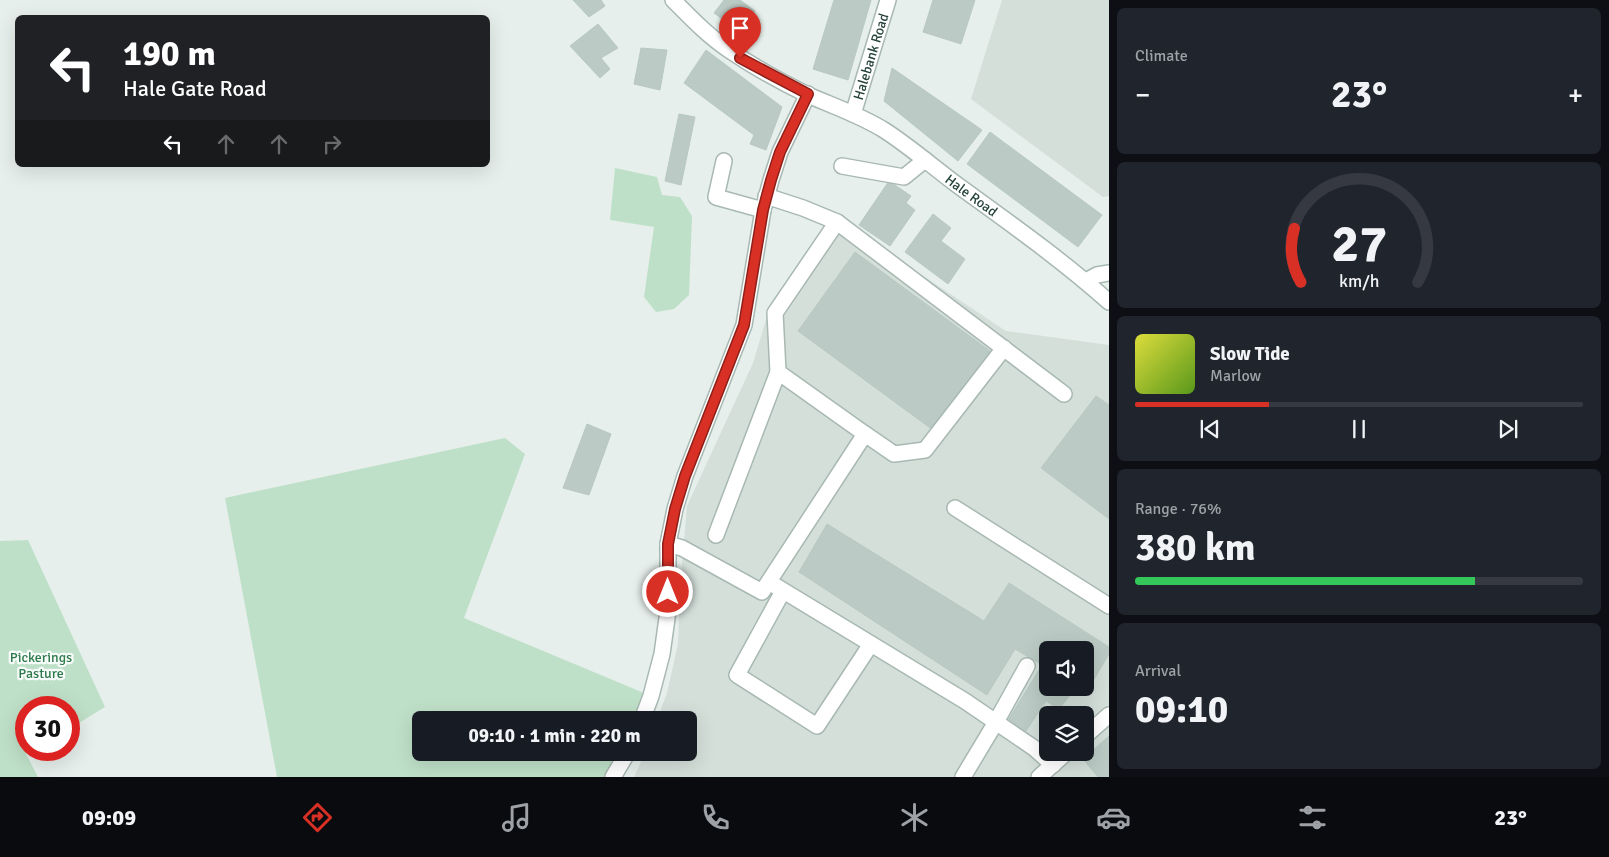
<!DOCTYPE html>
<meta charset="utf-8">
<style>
body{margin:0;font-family:Signika,sans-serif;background:#20242c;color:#f1f3f6;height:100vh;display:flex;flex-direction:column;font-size:19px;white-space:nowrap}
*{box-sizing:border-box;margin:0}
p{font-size:16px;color:#9ea1a6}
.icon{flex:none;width:28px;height:28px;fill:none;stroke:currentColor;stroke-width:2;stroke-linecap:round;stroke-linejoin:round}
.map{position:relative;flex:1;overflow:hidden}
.panel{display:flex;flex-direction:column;gap:8px;padding:8px;background:#0d0f14;width:500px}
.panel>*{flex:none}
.banner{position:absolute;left:15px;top:15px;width:475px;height:152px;border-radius:8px;box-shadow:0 5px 20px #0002;background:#202124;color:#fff;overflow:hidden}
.tools{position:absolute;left:1039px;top:641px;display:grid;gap:10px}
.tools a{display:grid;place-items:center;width:55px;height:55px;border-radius:8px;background:#171b24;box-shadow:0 5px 20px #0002;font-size:25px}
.speed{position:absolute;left:15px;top:696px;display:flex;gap:10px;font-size:25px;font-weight:700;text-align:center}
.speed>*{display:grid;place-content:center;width:65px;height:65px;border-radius:50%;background:#171b24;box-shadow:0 5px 20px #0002;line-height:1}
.speed .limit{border:8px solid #d22;background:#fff;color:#111}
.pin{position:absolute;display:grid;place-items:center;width:42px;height:42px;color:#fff;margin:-51px -21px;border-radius:50% 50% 50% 0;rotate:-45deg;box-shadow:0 0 5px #0007}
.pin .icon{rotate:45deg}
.me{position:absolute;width:55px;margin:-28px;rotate:0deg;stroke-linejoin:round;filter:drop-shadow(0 0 4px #0008)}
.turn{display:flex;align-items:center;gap:18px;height:105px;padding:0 25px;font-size:22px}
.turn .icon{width:65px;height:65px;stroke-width:2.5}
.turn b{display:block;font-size:35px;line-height:42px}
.lanes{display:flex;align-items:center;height:48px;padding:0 25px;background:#0003;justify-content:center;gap:25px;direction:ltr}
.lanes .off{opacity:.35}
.big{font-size:38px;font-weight:800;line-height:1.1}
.panel .widget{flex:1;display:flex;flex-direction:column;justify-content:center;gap:8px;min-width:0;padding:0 18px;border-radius:8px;background:#20242c}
.panel .dial{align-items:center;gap:0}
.dial svg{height:130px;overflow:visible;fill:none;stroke:#363941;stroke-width:7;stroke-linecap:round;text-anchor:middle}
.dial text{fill:#f1f3f6;stroke:none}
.song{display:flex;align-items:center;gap:15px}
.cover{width:60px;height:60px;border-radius:8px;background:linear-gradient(135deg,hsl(60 70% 55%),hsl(90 70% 35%))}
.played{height:5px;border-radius:2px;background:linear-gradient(90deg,#d93025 30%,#363941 30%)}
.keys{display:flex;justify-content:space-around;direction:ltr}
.heat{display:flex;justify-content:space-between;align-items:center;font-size:28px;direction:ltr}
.charge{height:8px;border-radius:4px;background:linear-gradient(90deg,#34c759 76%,#363941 0)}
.trip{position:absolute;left:412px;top:711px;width:285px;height:50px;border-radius:8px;background:#171b24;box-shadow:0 5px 20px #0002;font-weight:800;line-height:50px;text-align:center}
.tab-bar{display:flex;height:80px;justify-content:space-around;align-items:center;background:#090b0e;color:#9ea1a6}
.tab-bar .icon{width:35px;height:35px}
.tab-bar .active{color:#d93025}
.tab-bar b{font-size:22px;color:#f1f3f6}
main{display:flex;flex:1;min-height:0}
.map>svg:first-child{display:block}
.built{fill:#d4dfda;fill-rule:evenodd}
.green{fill:#bfe0c8}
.building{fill:#bbcac4;stroke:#b8c9c2}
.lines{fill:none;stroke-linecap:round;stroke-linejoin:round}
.minor-casing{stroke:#a8b8b2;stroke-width:18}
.minor{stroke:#fff;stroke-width:15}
.route-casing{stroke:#8d1f18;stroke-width:12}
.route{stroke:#d93025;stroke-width:9}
.labels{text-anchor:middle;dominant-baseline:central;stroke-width:4.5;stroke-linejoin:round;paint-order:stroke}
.street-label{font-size:14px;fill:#24423a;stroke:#f7fbf9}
.park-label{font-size:14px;fill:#2d7a4b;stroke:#f7fbf9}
</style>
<main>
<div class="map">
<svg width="1109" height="777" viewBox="0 0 1109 777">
<rect width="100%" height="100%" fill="#e6efeb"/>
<path class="built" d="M1002 0H1109V196L1103 197 971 99Z
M833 216 1006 331 1109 345V777H634L645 753 689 752V720H657L667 693 678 644 680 588 687 506 753 363 771 303ZM1048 650H1085V688H1048ZM1048 715H1085V752H1048Z"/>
<path class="green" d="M615 168 657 177 662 195 680 197 692 216 689 295 674 309 656 312 644 297 654 227 610 220Z
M505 438 525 454 464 618 644 693 635 720H421V752L617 753 604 777H277L225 498Z
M28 540 105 707 69 729V708H26V750H33L26 754 38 777H0V541Z"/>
<path class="building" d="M573 0H601L605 6 589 17Z
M724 0H740L755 11 740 32 714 13Z
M834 0H871L848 80 813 69Z
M933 0H975L961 44 923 32Z
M598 24 618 48 601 58 610 69 600 78 570 46Z
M641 48 667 50 660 90 634 84Z
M706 50 782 107 766 150 750 144 754 135 684 83Z
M892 68 982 130 958 161 884 101Z
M679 114 695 117 681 185 665 181Z
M990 132 1102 215 1078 247 967 164Z
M889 181 911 196 906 203 915 210 890 246 859 225Z
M933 214 951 228 941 241 965 259 948 284 905 252Z
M855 252 990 351 933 430 798 331Z
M1096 396 1109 405V519L1041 468Z
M587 424 611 434 589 495 563 488Z
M827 524 984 621 1009 583 1109 647V654L1086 693 1080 688H1085V650H1048V688H1076L1059 709 1046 701 1026 731 1008 720 1042 665 1015 649 987 695 799 572Z
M1109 736V777H1098L1083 759Z"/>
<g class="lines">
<defs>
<g id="minor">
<path id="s1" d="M673 0C691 18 708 36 729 50 754 67 781 82 808 95 833 106 860 115 884 130 909 146 932 166 956 184 1008 222 1061 259 1109 302"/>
<path id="s2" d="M853 114 888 0"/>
<path d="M724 161 716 197 763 210"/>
<path d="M842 166 904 177 925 160"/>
<path d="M766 196 803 208 837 222 1064 394"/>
<path d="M1086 281 1097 275 1109 273"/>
<path d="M865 434 894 454 925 450 1004 348"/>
<path d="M955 508 1109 606"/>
<path d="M716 535 778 372 775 313 837 222"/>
<path d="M668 544 682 548 762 592 865 434 778 372"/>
<path d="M769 582 965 701 1034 748 1053 765"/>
<path d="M783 591 737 675 817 726 871 644"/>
<path d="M642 720 651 696 662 654 668 611V544L675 509 685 476 744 325 763 210 771 180 780 152 808 94"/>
<path d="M1085 736 1109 715"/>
<path d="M613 777 628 752"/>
<path d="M963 777 996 722 1027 666"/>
<path d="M1039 777 1067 752"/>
</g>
</defs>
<use href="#minor" class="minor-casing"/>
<use href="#minor" class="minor"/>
</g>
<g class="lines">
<defs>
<path id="route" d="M668 592V544L675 509 685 476 744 325 763 210 771 180 780 152 808 94 740 58"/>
</defs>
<use href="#route" class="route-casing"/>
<use href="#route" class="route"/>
</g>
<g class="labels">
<g class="street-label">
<text stroke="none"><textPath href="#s2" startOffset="60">Halebank Road</textPath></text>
<text stroke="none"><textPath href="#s1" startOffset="359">Hale Road</textPath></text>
</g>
<g class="park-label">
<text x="41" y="657">Pickerings<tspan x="41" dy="16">Pasture</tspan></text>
</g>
</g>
</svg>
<div class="tools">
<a><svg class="icon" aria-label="sound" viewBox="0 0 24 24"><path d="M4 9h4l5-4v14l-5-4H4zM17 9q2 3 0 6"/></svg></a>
<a><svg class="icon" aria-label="layers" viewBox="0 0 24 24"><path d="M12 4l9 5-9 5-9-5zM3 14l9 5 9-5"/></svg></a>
</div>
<div class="speed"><div class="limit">30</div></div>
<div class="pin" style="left:740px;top:58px;background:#d93025"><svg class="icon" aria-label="arrive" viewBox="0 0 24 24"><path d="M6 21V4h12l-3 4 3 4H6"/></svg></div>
<svg class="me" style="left:668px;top:592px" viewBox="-20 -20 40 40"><circle r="17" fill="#d93025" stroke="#fff" stroke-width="3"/><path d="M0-11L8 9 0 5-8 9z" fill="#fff"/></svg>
<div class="trip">09:10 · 1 min · 220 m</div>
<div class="banner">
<div class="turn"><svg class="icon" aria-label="left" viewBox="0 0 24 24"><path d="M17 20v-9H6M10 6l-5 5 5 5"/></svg><div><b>190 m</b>Hale Gate Road</div></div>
<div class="lanes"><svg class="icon" aria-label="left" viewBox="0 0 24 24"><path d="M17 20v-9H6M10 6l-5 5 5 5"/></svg><svg class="icon off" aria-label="ahead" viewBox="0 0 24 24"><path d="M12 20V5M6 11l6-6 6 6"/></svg><svg class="icon off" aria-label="ahead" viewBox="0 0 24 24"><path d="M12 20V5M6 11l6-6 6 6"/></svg><svg class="icon off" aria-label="right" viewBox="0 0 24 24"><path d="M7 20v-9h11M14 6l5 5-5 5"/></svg></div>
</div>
</div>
<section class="panel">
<div class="widget"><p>Climate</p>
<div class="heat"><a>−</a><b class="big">23°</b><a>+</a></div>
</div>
<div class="widget dial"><svg viewBox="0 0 100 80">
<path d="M14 69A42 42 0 1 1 86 69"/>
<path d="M14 69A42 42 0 0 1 10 36" stroke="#d93025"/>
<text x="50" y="56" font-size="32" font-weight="700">27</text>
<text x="50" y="72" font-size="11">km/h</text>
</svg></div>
<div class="widget">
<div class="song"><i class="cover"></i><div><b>Slow Tide</b><p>Marlow</p></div></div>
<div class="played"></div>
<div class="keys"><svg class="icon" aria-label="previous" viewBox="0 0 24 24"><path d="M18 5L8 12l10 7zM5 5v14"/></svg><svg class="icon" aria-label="pause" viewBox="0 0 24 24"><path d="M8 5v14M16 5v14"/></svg><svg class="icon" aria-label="next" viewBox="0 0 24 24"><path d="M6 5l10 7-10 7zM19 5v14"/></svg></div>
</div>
<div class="widget"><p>Range · 76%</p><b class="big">380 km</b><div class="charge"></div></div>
<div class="widget"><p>Arrival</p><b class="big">09:10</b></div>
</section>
</main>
<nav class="tab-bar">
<b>09:09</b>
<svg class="icon active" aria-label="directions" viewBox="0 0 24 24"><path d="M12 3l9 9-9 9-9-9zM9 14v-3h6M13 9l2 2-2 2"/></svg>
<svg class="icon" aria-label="music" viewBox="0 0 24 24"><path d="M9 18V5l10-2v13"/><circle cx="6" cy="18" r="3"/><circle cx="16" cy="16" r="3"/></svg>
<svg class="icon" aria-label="phone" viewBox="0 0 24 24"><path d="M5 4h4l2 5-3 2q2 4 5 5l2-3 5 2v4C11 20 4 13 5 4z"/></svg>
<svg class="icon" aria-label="climate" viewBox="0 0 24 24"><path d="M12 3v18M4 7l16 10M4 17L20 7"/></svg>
<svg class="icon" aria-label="car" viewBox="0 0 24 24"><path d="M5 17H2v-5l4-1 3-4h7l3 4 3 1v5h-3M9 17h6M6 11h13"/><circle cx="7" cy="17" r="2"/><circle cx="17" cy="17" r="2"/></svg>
<svg class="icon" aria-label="filters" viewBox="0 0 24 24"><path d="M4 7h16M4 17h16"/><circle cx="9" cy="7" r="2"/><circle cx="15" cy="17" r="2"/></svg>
<b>23°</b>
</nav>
